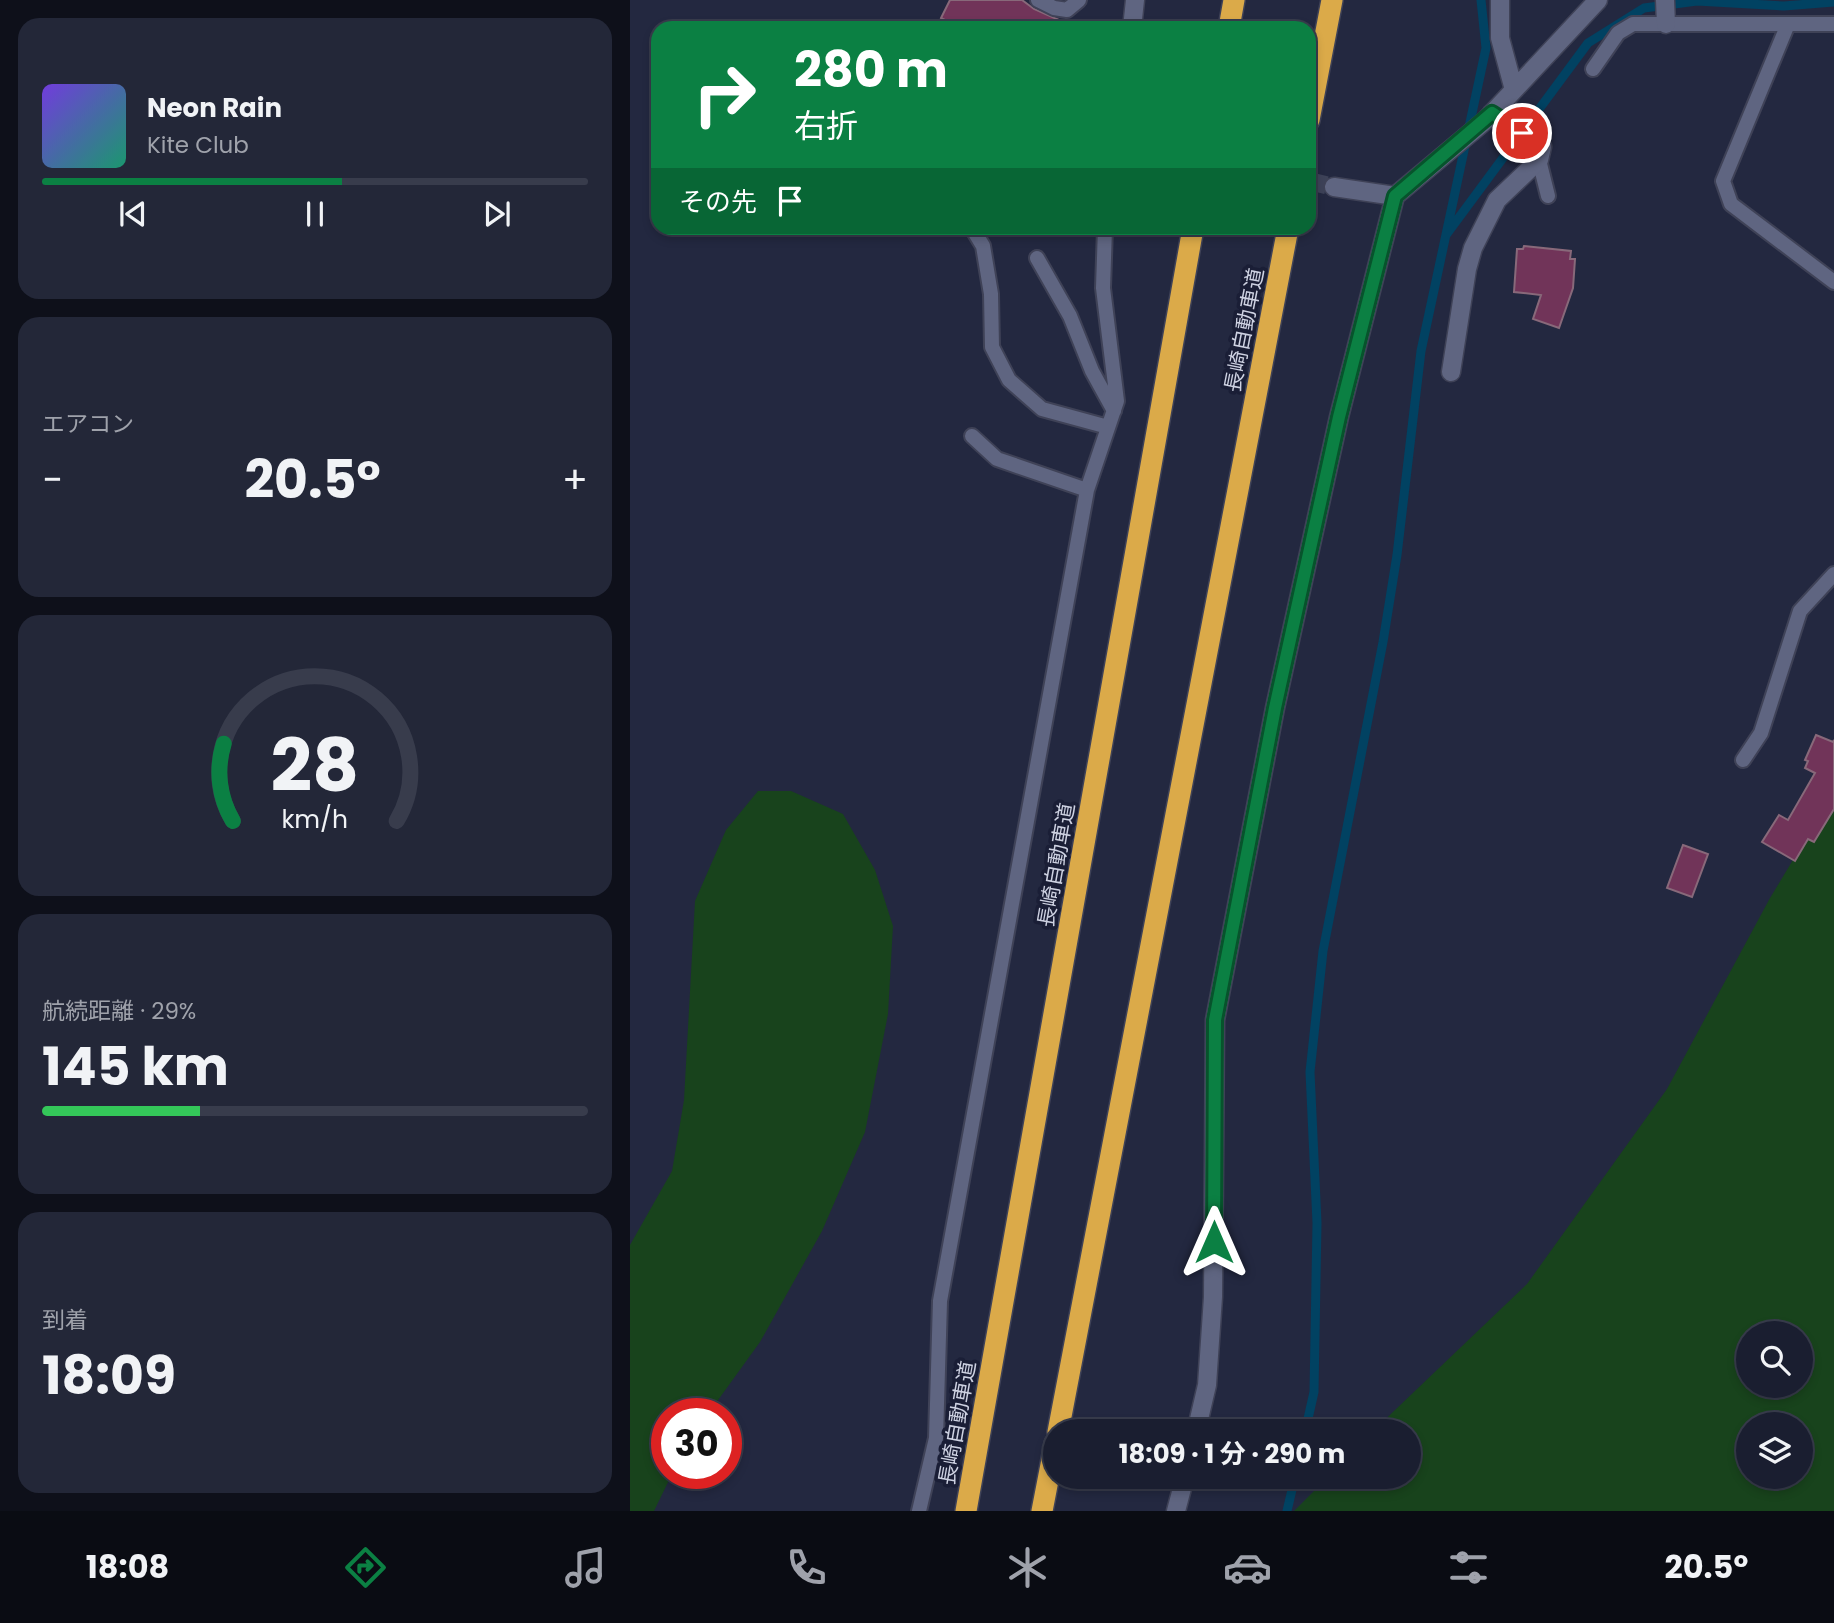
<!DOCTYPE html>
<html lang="ja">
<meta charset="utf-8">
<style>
body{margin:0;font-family:Poppins,"Noto Sans JP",sans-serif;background:#232738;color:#f1f3f6;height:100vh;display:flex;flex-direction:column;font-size:26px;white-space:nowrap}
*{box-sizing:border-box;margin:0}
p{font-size:23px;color:#9fa2ab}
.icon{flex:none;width:38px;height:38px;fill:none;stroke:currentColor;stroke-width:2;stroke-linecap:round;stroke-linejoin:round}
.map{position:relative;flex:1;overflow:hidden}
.panel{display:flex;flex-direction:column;gap:18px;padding:18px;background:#0e101a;width:630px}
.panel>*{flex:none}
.guide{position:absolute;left:21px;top:21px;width:665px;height:214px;border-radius:21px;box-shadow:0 4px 10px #0003,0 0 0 2px #383c4c;background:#0b8043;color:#fff;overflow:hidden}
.buttons{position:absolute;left:1106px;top:1321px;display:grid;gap:14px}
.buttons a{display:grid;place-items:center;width:77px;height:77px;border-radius:50%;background:#1a1e30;box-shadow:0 4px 10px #0003,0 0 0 2px #383c4c;font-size:35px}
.speed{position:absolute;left:21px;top:1398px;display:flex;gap:14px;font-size:35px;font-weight:700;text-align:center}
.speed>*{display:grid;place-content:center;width:91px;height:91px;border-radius:50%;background:#1a1e30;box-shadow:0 4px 10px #0003,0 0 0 2px #383c4c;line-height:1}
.speed .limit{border:10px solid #d22;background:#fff;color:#111}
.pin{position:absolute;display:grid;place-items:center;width:60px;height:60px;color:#fff;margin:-30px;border:4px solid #fff;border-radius:50%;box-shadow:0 2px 7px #0007}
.me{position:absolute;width:77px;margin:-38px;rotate:0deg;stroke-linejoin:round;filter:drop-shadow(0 0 5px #0008)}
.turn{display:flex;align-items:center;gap:24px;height:147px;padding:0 28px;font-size:32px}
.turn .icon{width:91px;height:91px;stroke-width:2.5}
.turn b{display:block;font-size:49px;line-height:60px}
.then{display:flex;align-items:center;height:66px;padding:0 28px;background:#0003;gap:14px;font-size:26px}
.big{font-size:52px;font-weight:700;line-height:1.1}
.panel .widget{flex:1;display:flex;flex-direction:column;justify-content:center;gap:10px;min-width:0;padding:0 24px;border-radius:21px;background:#232738}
.panel .dial{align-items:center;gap:0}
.dial svg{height:182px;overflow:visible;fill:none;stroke:#383c4c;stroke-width:7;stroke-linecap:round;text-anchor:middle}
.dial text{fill:#f1f3f6;stroke:none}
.song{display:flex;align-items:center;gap:21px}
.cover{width:84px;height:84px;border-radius:10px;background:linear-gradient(135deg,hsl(260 70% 55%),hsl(160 70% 35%))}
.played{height:7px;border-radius:4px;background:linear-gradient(90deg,#0b8043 55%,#383c4c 55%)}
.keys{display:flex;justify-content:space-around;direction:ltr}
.heat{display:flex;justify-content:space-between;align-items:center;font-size:38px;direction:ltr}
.charge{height:10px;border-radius:5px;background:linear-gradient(90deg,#34c759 29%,#383c4c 0)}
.trip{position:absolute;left:413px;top:1419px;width:378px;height:70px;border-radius:35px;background:#1a1e30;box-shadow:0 4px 10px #0003,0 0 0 2px #383c4c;font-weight:700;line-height:70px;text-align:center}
.tab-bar{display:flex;height:112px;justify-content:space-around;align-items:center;background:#0a0c13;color:#9fa2ab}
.tab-bar .icon{width:49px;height:49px}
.tab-bar .on{color:#0b8043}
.tab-bar b{font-size:32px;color:#f1f3f6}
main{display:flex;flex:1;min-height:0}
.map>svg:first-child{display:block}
.green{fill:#18431c;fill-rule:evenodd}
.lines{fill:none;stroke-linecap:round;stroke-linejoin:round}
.stream{stroke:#014262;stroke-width:9}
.building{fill:#713459;stroke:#88697a;stroke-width:2}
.minor-tunnel{stroke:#3d4258;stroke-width:18;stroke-dasharray:18 9;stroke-linecap:butt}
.service-casing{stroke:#3f4257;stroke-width:18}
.minor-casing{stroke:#3f4257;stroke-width:21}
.motorway-casing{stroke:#3f4257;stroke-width:24}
.service{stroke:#5f6581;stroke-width:14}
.minor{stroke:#5f6581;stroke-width:18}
.motorway{stroke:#dbaa49;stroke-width:21}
.route-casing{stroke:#07532c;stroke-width:18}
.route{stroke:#0b8043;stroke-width:12}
.labels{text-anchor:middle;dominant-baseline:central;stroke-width:7;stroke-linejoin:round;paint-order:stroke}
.street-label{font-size:21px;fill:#ced2e2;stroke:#1a1e36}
</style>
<main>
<section class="panel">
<div class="widget">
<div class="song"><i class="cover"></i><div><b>Neon Rain</b><p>Kite Club</p></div></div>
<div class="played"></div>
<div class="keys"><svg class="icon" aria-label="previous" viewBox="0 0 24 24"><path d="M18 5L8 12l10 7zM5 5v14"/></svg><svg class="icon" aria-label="pause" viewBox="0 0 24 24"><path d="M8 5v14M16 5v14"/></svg><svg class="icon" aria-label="next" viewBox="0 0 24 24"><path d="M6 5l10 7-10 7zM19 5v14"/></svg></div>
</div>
<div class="widget"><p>エアコン</p>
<div class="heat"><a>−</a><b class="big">20.5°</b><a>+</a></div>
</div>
<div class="widget dial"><svg viewBox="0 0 100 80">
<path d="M14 69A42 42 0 1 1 86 69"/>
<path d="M14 69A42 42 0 0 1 10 35" stroke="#0b8043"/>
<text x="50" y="56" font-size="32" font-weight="700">28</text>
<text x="50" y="72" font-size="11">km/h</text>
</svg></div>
<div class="widget"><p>航続距離 · 29%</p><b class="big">145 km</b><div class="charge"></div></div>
<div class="widget"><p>到着</p><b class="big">18:09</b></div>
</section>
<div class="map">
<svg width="1204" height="1511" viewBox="0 0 1204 1511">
<rect width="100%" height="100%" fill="#232840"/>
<path class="green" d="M128 791H161L213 814 245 870 263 926 258 1014 235 1132 192 1231 130 1342 78 1414H37V1474H42L24 1511H0V1245L42 1171 54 1100 65 901 96 830Z
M1204 792V1511H664L698 1477H779V1432L743 1431 897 1284 1037 1089 1140 898ZM1118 1334H1171V1386H1118ZM1118 1424H1171V1477H1118Z"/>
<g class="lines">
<path class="stream" d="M816 235 958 43 1014 8 1067 1 1154 6 1204 2
M675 1432 684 1392 687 1223 680 1072 693 951 753 642 767 555 791 351 856 48 851 0
M657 1511 665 1477"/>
</g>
<path class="building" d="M320 0H392L404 9 447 28H330L311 18Z
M894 246 941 251 940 259H945L943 288 929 328 903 319 911 295 884 292 887 249H893Z
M1186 735 1203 742 1204 740V809L1184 842 1178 839 1165 861 1132 842 1149 815 1158 820 1185 773 1175 768 1178 761 1175 760Z
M1053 845 1078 854 1062 897 1037 888Z"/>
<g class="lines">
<path class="minor-tunnel" d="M679 181 704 187"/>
<defs>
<path id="service" d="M408 0 424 8 437 10 449 0
M1204 24H1158L1093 181 1101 204 1204 282
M963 69 988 33 1003 24H1158
M909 160 918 196
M342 228 353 246 361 294 362 347 379 380 412 409 478 427
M407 258 440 316 462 371 484 411
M342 436 367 459 457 490
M1113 760 1131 733 1170 611 1204 574
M289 1511 306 1438 310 1301 457 490 487 401 473 288 475 228"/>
<path id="minor" d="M870 0V38L884 90
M1035 0 1036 24
M502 28 505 0
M704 187 765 196
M821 372 837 269 843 248 867 200 909 160 912 147 862 113
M566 1432 577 1385 583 1297 585 1020 645 708 709 417 765 196 856 120 968 0
M546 1511 555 1477"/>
<path id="motorway" d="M599 28 604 0
M679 120 702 0
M428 1432 658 228
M336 1511 563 228
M412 1511 425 1444"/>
</defs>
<use href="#service" class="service-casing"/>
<use href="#minor" class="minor-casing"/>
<use href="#motorway" class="motorway-casing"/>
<use href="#service" class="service"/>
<use href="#minor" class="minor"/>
<use href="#motorway" class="motorway"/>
</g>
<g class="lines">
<defs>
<path id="route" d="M584 1242 585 1020 645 708 709 417 765 196 862 113 892 133"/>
</defs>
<use href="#route" class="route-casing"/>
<use href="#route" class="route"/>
</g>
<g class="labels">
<g class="street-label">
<text transform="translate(614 330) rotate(-79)">長崎自動車道</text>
<text transform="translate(426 865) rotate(-80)">長崎自動車道</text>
<text transform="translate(327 1423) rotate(-80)">長崎自動車道</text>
</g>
</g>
</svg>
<div class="buttons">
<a><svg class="icon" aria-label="search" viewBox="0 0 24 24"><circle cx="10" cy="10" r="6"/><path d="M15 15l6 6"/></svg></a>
<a><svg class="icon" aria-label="layers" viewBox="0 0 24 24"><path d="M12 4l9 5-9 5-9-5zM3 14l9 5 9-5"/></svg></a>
</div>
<div class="speed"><div class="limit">30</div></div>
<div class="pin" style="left:892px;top:133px;background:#d93025"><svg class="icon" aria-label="arrive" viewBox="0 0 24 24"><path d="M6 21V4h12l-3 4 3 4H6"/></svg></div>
<svg class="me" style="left:584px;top:1242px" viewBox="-20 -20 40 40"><path d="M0-17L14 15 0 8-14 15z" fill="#0b8043" stroke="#fff" stroke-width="4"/></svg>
<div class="trip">18:09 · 1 分 · 290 m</div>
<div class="guide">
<div class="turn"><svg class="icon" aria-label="right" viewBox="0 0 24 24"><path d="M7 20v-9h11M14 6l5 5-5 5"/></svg><div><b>280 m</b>右折</div></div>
<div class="then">その先<svg class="icon" aria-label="arrive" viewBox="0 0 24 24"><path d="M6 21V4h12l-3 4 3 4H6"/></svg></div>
</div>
</div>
</main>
<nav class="tab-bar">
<b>18:08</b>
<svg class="icon on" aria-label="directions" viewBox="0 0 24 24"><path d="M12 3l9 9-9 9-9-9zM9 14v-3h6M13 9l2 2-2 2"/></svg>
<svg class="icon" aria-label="music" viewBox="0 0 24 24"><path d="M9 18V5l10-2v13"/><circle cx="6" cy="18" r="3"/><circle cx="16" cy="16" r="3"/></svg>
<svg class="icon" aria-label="phone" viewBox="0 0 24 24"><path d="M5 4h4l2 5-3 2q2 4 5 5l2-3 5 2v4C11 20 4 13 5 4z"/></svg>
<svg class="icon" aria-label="climate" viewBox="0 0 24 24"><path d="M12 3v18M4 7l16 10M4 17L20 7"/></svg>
<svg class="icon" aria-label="car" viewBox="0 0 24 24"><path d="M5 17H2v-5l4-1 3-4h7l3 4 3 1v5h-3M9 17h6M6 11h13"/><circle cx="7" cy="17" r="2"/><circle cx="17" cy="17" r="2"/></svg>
<svg class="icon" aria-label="filters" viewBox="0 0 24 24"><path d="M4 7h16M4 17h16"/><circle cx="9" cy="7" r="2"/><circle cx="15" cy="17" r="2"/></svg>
<b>20.5°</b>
</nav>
